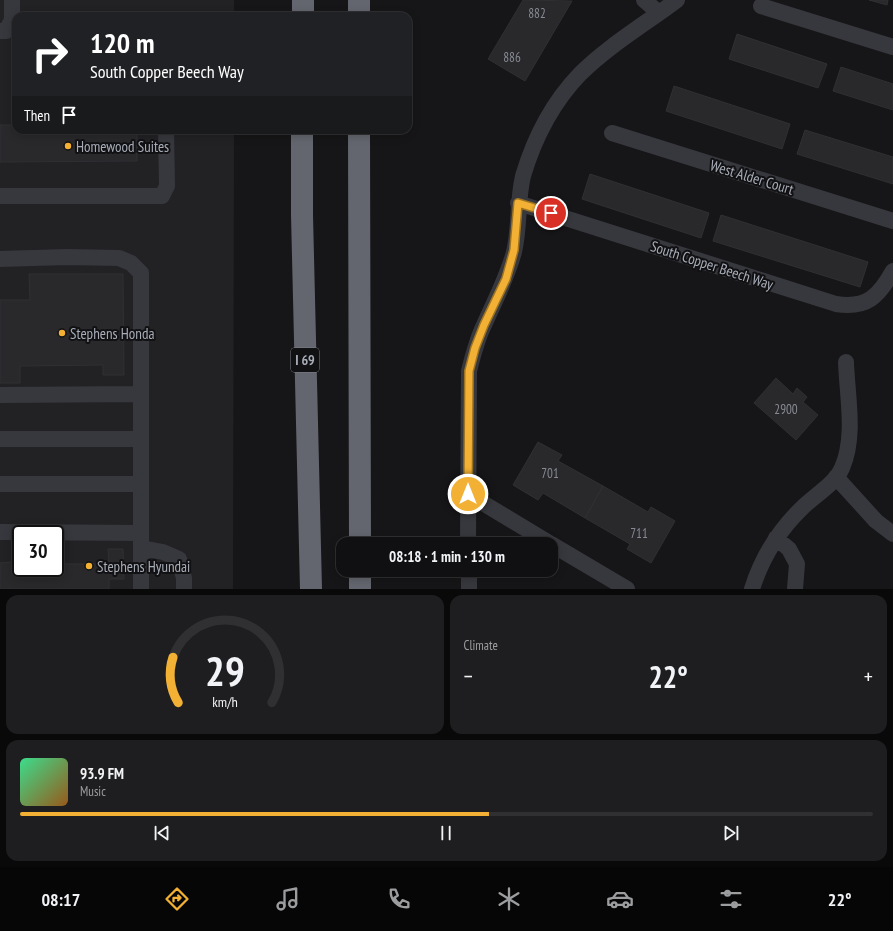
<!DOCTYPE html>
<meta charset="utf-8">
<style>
body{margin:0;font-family:"PT Sans Narrow",sans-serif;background:#1e1e20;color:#f1f3f6;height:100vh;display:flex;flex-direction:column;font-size:15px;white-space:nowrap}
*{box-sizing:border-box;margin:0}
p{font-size:13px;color:#9c9d9f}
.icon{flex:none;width:22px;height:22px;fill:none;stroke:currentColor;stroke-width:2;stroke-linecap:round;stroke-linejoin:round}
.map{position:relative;height:589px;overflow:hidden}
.side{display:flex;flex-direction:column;gap:6px;padding:6px;background:#09090a;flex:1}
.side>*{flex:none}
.hud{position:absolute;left:12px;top:12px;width:400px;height:122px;border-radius:12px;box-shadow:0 2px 10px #0003,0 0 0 1px #303032;background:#202124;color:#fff;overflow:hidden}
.speed{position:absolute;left:12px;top:525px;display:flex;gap:8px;font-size:20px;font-weight:700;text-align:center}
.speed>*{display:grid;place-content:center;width:52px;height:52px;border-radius:50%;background:#101012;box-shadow:0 2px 10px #0003,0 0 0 1px #303032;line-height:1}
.speed .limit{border:2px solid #111;border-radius:6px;background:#fff;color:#111}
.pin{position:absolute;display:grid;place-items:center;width:34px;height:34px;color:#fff;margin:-17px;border:2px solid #fff;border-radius:50%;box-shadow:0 1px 4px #0007}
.me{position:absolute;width:44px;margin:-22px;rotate:0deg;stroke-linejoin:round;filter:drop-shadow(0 0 3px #0008)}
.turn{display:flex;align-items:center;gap:14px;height:84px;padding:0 12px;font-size:18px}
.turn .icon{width:52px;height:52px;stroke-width:2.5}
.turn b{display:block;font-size:28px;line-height:34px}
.then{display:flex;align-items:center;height:38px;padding:0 12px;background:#0003;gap:8px;font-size:15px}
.big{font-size:30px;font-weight:600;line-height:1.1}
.side .widget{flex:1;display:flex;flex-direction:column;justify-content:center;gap:6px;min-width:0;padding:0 14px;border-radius:12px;background:#1e1e20}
.side .dial{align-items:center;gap:0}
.dial svg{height:104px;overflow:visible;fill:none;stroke:#303032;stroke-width:7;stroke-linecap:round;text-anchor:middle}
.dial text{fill:#f1f3f6;stroke:none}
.song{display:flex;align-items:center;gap:12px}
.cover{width:48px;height:48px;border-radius:6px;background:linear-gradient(135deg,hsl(150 70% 55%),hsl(30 70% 35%))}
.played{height:4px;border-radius:2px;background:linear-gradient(90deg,#f2b134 55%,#303032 55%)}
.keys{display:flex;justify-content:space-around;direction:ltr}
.heat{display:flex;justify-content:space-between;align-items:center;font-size:22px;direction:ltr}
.side .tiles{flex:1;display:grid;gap:6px;grid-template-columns:1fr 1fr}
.widget:last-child{grid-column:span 2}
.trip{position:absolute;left:336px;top:537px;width:222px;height:40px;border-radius:12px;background:#101012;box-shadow:0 2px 10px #0003,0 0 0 1px #303032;font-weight:600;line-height:40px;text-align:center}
.dock{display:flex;height:64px;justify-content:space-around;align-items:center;background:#060607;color:#9c9d9f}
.dock .icon{width:28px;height:28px}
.dock .selected{color:#f2b134}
.dock b{font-size:18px;color:#f1f3f6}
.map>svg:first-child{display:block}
.built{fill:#222225;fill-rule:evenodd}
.building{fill:#29292c;stroke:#303034}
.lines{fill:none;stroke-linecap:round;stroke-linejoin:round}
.minor{stroke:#37383d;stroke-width:16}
.highway{stroke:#63666e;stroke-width:22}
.route-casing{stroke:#9d7322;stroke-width:10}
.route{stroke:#f2b134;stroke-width:7}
.poi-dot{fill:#f2b134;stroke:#111113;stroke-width:1.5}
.labels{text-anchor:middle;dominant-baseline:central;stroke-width:4;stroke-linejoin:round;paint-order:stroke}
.number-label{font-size:13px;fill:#888b94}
.shield{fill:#111113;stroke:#7b7e86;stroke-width:1}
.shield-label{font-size:14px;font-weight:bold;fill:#a8adb8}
.poi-label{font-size:15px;fill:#a8adb8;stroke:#111113;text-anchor:start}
.street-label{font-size:15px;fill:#a8adb8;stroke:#111113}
</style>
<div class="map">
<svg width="893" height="589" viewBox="0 0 893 589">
<rect width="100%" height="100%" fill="#161618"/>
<path class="built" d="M0 0H234V16H16V130H234L233 589H0ZM21 534H55V568H21Z"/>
<path class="building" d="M523 0 572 1 525 81 488 59Z
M869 0H888L887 5Z
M737 34 827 64 818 88 729 59Z
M841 67 893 84V110L833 91Z
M674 86 790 124 782 149 666 111Z
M0 125H16V130H137V161L0 162Z
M805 130 893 157V184L797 154Z
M590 174 709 213 701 238 582 199Z
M721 215 868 262 860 287 713 241Z
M29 274H123L124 375H103V365L20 366V383H0V300H30Z
M776 378 793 394 797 388 807 397 803 402 818 415 796 440 754 403Z
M538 442 562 455 558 461 603 486 585 518 543 493 538 500 513 485Z
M603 486 648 512 651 507 675 521 651 563 627 549 630 544 585 518Z
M12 539 21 540V568H55V564H109L108 549H123L124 579H109V589H0V563L12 562Z"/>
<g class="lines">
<path class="minor" d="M644 0 659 13
M761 6 893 47
M0 31H6L12 20V0
M612 133 893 221
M0 196H162L167 186 166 130
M518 203 836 304C867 309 879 296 893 271
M0 259 67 257 119 258 131 263 141 273V589
M0 395 141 394
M0 439H141
M836 477 876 521 893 534
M0 484H141
M468 494 551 544
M0 532 141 533
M776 538 789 549 797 564 795 589
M468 544 469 371C473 355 477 339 484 325 495 300 507 278 514 252 520 227 517 201 523 176 534 139 553 102 580 74 608 46 645 24 677 0
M551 544 627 589
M141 548 163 552 179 559 184 578V589
M469 570V589
M752 589C762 557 779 530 803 507 815 495 835 484 842 468 856 436 847 396 846 362"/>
<path class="highway" d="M359 0V16
M303 16V0
M302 130V215L311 589
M359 130 360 544
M360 570V589"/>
</g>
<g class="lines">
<defs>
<path id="route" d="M468 494 469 371 475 348 484 325 506 279 514 250 518 203 551 213"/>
</defs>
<use href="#route" class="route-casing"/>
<use href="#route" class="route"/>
</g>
<g class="poi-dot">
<circle cx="68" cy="146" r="4"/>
<circle cx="62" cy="333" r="4"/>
<circle cx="89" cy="566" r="4"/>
</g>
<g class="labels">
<g class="number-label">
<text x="537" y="13">882</text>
<text x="512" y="57">886</text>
<text x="786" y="409">2900</text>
<text x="550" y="473">701</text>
<text x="639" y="533">711</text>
</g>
<rect class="shield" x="291" y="348" width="28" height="24" rx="3"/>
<g class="shield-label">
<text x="305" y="360">I 69</text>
</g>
<g class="poi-label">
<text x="76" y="146">Homewood Suites</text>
<text x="70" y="333">Stephens Honda</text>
<text x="97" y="566">Stephens Hyundai</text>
</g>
<g class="street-label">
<text transform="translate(752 177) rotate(17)">West Alder Court</text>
<text transform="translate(712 265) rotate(18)">South Copper Beech Way</text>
</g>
</g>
</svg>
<div class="speed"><div class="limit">30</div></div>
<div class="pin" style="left:551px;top:213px;background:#d93025"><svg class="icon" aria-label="arrive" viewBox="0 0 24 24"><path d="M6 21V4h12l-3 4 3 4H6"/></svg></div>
<svg class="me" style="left:468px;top:494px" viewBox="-20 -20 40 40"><circle r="17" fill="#f2b134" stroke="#fff" stroke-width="3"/><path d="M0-11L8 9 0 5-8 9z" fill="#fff"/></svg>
<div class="trip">08:18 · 1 min · 130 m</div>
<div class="hud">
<div class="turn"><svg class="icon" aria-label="right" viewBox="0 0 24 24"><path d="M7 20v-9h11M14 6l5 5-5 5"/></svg><div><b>120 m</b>South Copper Beech Way</div></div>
<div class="then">Then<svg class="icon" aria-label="arrive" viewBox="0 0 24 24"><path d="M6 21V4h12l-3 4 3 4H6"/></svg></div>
</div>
</div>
<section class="side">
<div class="tiles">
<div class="widget dial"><svg viewBox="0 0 100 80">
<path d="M14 69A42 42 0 1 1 86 69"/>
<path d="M14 69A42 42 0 0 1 10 34" stroke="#f2b134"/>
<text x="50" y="56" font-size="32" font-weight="700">29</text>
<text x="50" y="72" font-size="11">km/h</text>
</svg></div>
<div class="widget"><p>Climate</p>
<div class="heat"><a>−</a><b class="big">22°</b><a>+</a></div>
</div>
<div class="widget">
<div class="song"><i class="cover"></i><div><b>93.9 FM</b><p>Music</p></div></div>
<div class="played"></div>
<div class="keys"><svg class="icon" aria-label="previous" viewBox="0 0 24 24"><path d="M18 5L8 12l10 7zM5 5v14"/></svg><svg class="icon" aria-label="pause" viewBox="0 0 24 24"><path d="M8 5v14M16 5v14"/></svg><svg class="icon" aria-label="next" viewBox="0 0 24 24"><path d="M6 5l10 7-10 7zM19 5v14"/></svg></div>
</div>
</div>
</section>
<nav class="dock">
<b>08:17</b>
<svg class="icon selected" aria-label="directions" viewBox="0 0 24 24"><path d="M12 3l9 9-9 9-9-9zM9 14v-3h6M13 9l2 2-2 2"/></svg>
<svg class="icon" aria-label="music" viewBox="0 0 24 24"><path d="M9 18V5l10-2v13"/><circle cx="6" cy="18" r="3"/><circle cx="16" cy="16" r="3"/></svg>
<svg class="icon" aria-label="phone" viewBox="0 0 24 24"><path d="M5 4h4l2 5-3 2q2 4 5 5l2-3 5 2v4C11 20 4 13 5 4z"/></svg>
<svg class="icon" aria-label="climate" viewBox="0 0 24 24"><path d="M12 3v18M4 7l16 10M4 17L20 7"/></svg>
<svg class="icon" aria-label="car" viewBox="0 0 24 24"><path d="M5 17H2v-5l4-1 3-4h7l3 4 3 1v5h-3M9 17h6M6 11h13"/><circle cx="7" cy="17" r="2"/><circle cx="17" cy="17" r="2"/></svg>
<svg class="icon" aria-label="filters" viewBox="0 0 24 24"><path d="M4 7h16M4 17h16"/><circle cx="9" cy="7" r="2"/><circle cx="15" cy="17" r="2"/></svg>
<b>22°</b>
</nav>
